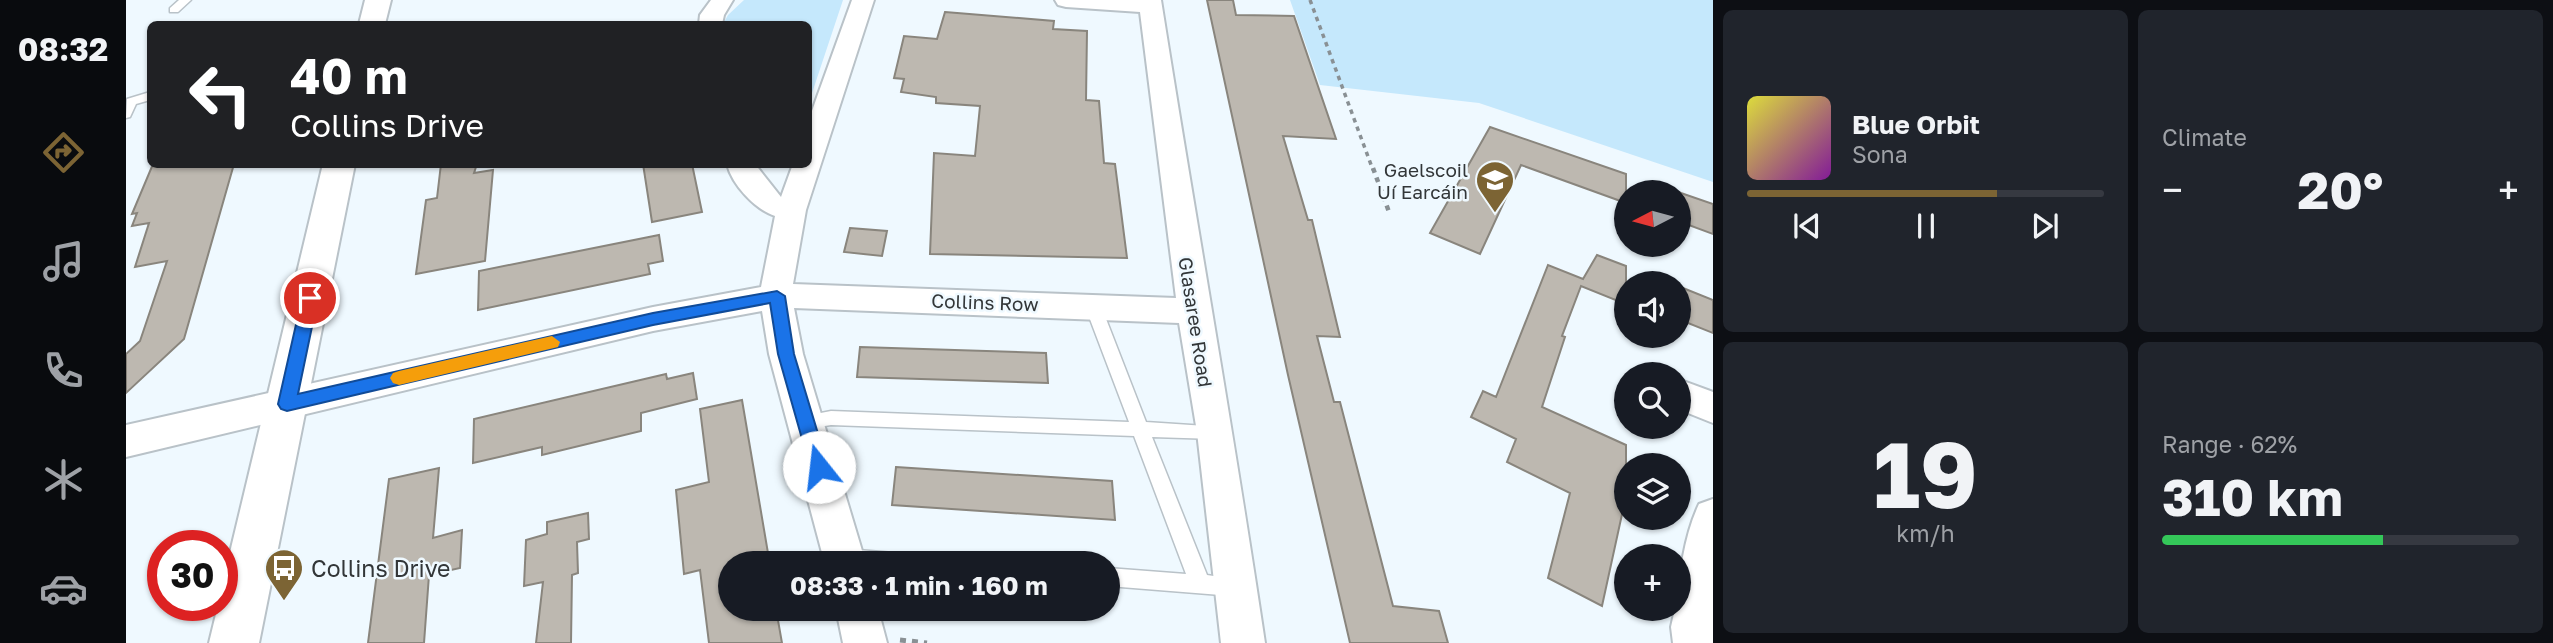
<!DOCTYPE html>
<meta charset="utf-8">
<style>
body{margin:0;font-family:"Golos Text",sans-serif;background:#20242c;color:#f1f3f6;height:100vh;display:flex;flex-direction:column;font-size:26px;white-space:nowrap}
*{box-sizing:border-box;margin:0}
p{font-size:23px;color:#9ea1a6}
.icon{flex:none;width:38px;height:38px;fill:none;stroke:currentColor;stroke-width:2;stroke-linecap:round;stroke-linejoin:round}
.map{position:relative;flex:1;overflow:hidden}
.panel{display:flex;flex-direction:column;gap:10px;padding:10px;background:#0d0f14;width:840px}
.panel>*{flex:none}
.top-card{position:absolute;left:21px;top:21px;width:665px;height:147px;border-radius:10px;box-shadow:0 2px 5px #0004;background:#202124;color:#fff;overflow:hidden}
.needle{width:46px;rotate:264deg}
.controls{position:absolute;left:1488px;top:180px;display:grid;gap:14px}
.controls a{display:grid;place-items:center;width:77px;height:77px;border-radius:50%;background:#171b24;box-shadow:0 2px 5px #0004;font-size:35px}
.speed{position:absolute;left:21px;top:530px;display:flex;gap:14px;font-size:35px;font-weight:700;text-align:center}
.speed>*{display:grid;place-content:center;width:91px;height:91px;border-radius:50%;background:#171b24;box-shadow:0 2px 5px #0004;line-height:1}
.speed .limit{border:10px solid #d22;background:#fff;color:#111}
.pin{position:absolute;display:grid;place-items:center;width:60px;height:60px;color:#fff;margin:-30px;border:4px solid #fff;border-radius:50%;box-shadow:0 2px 7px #0007}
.me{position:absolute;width:77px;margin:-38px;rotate:344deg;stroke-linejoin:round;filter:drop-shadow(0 0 5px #0008)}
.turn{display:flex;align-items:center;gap:24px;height:147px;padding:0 28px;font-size:32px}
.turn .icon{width:91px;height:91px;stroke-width:2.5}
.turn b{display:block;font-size:49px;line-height:60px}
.big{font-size:52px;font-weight:700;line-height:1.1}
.panel .card{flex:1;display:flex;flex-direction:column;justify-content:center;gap:10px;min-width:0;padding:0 24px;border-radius:10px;background:#20242c}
.panel .dial{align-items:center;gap:0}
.dial b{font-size:91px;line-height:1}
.song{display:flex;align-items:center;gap:21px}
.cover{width:84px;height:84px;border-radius:10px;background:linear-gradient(135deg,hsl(60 70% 55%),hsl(290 70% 35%))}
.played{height:7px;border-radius:4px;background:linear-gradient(90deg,#7c6434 70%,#363941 70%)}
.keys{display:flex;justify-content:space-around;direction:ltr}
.heat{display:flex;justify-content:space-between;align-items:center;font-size:38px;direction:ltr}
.charge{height:10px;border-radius:5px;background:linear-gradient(90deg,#34c759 62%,#363941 0)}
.panel .tiles{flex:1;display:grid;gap:10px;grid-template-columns:repeat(2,1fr)}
.trip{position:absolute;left:592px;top:551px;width:402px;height:70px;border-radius:35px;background:#171b24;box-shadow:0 2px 5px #0004;font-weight:700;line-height:70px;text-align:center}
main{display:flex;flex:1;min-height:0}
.menu{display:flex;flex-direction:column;width:126px;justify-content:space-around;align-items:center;background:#090b0e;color:#9ea1a6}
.menu .icon{width:49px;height:49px}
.menu .current{color:#7c6434}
.menu b{font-size:32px;color:#f1f3f6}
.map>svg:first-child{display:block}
.green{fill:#c5e8fc}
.building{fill:#bdb8b0;stroke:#89857d;stroke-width:2}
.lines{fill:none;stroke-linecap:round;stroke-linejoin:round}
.service-casing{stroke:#b9c2c8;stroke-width:3}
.minor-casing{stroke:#b9c2c8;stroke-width:4}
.secondary-casing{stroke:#b9c2c8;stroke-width:4}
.path-far2{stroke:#899094;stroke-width:3.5;stroke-dasharray:4.5 4.5;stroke-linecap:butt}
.path-far1{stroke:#899094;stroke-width:4.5;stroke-dasharray:5 5;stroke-linecap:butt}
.path{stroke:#899094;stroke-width:5;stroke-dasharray:6 6;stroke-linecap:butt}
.service{fill:#fff;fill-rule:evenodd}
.minor{fill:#fff;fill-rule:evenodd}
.secondary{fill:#fff;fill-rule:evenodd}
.route{fill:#1a73e8;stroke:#114b97;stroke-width:2}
.slow{fill:#f59e0b}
.labels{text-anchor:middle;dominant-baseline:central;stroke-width:5;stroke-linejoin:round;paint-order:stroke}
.poi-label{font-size:19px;fill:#323638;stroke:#eff9ff;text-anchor:end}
.street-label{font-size:19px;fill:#323638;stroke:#eff9ff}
.near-poi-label{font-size:23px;fill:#323638;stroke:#eff9ff;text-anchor:start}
</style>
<main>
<nav class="menu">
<b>08:32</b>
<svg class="icon current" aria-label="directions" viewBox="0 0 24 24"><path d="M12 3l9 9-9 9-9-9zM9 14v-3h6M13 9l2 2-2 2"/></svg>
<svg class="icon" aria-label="music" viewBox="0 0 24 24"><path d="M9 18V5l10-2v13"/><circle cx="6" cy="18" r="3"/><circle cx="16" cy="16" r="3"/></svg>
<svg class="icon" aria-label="phone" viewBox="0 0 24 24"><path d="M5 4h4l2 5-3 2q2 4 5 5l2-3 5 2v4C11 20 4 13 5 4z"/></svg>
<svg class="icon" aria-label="climate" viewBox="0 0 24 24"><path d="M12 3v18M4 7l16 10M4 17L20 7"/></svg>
<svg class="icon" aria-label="car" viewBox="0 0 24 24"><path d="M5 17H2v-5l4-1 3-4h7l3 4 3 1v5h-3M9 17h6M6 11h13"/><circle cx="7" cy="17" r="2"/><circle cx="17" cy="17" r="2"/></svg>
</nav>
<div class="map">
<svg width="1587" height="643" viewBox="0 0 1587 643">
<rect width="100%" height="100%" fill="#eff9ff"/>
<path class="green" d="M618 0H717L683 102 682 24H597L602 15Z
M1164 0H1587V182L1353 103 1194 85Z"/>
<path class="building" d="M1081 0H1107L1110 15 1168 16 1210 139 1157 136 1182 220H1186L1214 337 1191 336 1208 402H1214L1221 429 1267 606 1313 611 1322 643H1224L1162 375Z
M819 12 928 21 927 29 961 31 960 100 973 101 978 163 989 164 1001 258 804 254 808 153 849 156 854 106 810 103V97L775 92 778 79 768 78 778 36 811 39Z
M1364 127 1500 174V203L1395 165 1354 254 1304 233Z
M27 164H108L58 339 0 393V354L14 341 41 261 9 267 23 223 6 226 11 213 6 214Z
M315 164H351L348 173 367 170 359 261 290 274 300 200 311 198Z
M517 164H566L576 212 526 222Z
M1552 192 1587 204V234L1552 221Z
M724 228 761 231 756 256 718 252Z
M533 235 537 261 522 264 524 274 352 310 353 271Z
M1471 255 1500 266V298L1494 296 1492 301 1455 286 1436 336 1439 337 1416 407 1500 445V496L1476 606 1422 578 1444 493 1381 462 1390 439 1345 417 1357 391 1370 397 1422 265 1457 279Z
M1552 286 1587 300V333L1552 319Z
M734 347 920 353 922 383 731 377Z
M567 373 571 399 515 413V431L416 455V447L347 463 348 419 540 374 541 379Z
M616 400 642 553 604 563V609H650L656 643H583L574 570 558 574 550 490 583 482 574 409Z
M770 467 986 481 989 520 766 505Z
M313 468 307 538 336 530 334 568 303 575 298 643H242L263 479Z
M462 513 463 539 451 542 452 573 446 575 445 643H410L417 582 398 586 400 540 421 534V522Z"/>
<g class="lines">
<defs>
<path id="service" d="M53 0H65L52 12H44V8Z
M24 92V100L10 104 4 117 0 118 1 99Z
M967 300 975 306 1020 422 1095 427 1098 432 1095 437 1089 439 1026 437 1081 575 1114 580 1117 587 1114 594 1107 596 982 586V568L1060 574 1008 436 705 425 680 429 674 427 671 422 674 417 705 411 1003 422 959 306Z
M719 549 793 555 800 558 803 564H712L709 558 712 552Z"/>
<path id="minor" d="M585 0H607L598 15 596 24H573L574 15Z
M726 0H748L680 210 667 284 1050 298 1014 12 940 7 932 5 929 0H1035C1069 215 1107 428 1139 643H1095L1071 432 1053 323 668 308 677 354 740 564H699L643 354 636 311 527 331 0 457V425L527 307 635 287 649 216C630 210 606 185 601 164H629L655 197 667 164H682V122Z
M1552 379 1587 392V423L1552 409Z
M1587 499V643H1547L1545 627 1549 609H1552C1552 576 1559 534 1573 504Z
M710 609H752L761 643H717Z"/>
<path id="secondary" d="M239 0H265L259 24H233Z
M197 164H229L133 643H83L92 606H96V586Z"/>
</defs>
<use href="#service" class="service-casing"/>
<use href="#minor" class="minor-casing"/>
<use href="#secondary" class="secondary-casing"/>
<path class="path-far2" d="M1184 0 1247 170"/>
<path class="path-far1" d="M1247 168 1263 212"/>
<path class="path" d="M774 640 801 643"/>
<use href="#service" class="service"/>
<use href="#minor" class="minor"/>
<use href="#secondary" class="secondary"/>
</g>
<path class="route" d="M651 291 659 296 668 354 702 467 699 473 693 475 686 473 684 467 652 354 644 303 527 325 161 411 155 409 152 404 176 298 184 292 192 298 172 394 527 313Z"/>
<path class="slow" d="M426 336 434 342 432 347 273 385 267 383 264 378 267 373 273 371Z"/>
<defs>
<symbol id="school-pin" viewBox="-11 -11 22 30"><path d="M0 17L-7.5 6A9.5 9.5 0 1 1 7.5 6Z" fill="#7c6434" stroke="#eff9ff"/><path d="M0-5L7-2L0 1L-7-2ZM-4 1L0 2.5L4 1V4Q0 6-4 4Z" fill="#fff"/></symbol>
<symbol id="bus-pin" viewBox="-11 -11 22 30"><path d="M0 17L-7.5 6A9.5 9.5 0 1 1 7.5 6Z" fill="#7c6434" stroke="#eff9ff"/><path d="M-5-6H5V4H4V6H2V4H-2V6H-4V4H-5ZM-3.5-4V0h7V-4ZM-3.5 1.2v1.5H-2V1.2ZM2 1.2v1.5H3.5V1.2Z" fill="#fff"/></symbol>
</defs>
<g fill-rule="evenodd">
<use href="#school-pin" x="1347" y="158" width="44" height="60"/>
<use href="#bus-pin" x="136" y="546" width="44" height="60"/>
</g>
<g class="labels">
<g class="poi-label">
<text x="1342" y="169">Gaelscoil<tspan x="1342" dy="22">Uí Earcáin</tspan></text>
</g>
<g class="street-label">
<text transform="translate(859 302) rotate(2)">Collins Row</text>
<text transform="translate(1070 322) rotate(81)">Glasaree Road</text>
</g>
<g class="near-poi-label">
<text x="185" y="568">Collins Drive</text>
</g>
</g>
</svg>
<div class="controls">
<a><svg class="needle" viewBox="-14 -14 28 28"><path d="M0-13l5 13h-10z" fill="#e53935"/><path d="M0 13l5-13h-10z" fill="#9ea1a6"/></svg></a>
<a><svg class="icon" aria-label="sound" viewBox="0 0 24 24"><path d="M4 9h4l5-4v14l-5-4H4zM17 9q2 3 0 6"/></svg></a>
<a><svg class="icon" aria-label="search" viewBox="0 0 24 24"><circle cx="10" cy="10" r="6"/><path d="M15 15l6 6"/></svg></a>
<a><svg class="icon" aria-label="layers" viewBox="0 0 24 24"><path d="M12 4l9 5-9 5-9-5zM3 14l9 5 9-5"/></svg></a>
<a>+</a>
</div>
<div class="speed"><div class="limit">30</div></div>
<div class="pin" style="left:184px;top:298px;background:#d93025"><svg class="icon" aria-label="arrive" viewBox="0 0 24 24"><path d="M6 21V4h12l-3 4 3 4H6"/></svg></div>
<svg class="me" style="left:693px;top:467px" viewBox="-20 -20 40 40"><circle r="19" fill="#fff"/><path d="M0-13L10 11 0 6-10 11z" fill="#1a73e8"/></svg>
<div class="trip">08:33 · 1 min · 160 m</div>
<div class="top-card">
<div class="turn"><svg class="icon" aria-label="left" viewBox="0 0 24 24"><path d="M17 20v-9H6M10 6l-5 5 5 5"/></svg><div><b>40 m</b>Collins Drive</div></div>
</div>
</div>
<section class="panel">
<div class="tiles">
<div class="card">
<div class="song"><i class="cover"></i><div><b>Blue Orbit</b><p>Sona</p></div></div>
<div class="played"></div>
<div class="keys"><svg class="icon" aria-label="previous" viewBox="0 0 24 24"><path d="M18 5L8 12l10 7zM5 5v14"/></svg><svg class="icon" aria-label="pause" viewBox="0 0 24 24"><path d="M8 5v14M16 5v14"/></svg><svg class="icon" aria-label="next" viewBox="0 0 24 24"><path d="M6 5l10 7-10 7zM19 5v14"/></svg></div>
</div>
<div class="card"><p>Climate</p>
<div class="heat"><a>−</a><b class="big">20°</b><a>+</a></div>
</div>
<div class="card dial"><b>19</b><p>km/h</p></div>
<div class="card"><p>Range · 62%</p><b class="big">310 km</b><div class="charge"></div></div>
</div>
</section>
</main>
